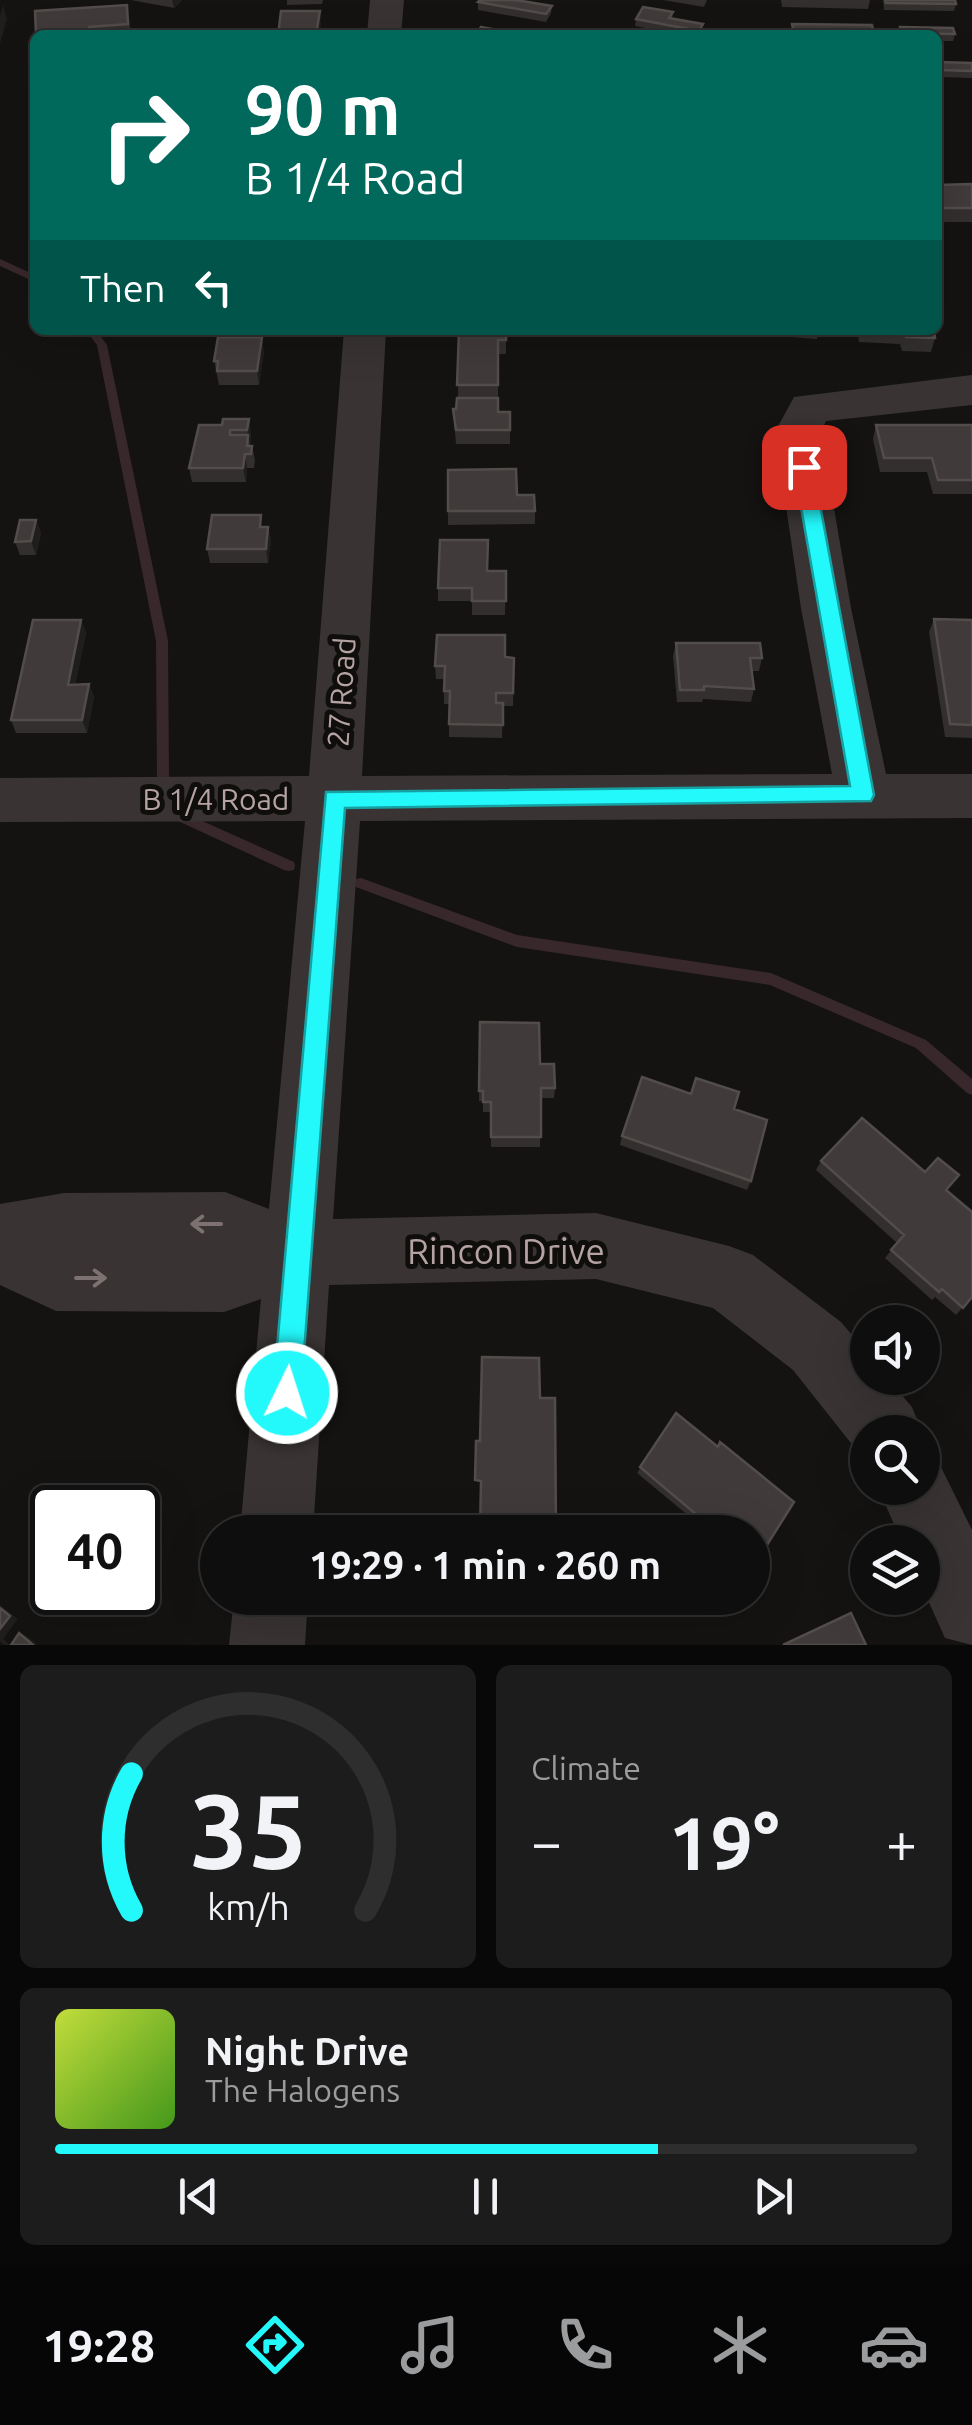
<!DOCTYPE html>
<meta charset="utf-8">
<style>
body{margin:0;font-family:Ubuntu,sans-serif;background:#1d1c1c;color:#f1f3f6;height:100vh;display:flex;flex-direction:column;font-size:38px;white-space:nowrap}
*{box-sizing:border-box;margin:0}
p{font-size:32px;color:#9b9c9e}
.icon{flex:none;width:55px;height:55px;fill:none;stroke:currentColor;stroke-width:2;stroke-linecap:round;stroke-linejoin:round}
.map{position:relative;height:1645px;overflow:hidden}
.details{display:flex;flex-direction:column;gap:20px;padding:20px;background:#080808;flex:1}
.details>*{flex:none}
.guide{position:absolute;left:30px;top:30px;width:912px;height:305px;border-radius:15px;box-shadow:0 10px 40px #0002,0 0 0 2px #2f2e2e;background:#00695c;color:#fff;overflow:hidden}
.tools{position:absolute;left:850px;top:1305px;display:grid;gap:20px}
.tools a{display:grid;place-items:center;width:90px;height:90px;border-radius:50%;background:#0f0e0e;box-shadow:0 10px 40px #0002,0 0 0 2px #2f2e2e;font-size:50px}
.speed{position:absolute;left:30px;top:1485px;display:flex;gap:20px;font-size:50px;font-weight:700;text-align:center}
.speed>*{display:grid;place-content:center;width:130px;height:130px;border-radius:50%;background:#0f0e0e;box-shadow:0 10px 40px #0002,0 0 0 2px #2f2e2e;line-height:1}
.speed .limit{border:5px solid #111;border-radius:15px;background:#fff;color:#111}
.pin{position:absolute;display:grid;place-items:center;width:85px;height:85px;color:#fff;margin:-42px;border-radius:20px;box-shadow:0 5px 15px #0006}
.me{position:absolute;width:110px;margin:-55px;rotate:4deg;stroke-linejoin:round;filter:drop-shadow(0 0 8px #0008)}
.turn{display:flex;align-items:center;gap:35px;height:210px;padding:0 50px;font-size:45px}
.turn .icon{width:130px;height:130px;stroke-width:2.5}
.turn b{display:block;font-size:70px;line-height:85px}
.then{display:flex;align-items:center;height:95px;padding:0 50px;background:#0003;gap:20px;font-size:38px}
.big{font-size:75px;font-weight:700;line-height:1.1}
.details .tile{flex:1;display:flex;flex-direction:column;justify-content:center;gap:15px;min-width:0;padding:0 35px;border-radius:15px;background:#1d1c1c}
.details .dial{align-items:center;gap:0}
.dial svg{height:260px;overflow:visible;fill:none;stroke:#2f2e2e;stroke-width:7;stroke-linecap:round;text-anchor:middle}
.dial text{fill:#f1f3f6;stroke:none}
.song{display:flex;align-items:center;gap:30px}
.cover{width:120px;height:120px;border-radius:15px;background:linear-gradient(135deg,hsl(70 70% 55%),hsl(100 70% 35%))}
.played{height:10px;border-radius:5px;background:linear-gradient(90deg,#23f8fb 70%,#2f2e2e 70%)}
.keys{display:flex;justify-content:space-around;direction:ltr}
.heat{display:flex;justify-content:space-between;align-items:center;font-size:55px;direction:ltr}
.details .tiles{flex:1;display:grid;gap:20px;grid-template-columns:1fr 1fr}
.tile:last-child{grid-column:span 2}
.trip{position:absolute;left:200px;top:1515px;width:570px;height:100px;border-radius:50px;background:#0f0e0e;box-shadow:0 10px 40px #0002,0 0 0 2px #2f2e2e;font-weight:700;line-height:100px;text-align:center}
.menu{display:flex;height:160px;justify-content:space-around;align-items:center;background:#060606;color:#9b9c9e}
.menu .icon{width:70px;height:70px}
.menu .on{color:#23f8fb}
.menu b{font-size:45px;color:#f1f3f6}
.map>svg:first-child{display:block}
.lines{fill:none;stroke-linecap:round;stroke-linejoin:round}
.stream{fill:#38282b;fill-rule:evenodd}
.minor{fill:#393433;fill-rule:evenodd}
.wall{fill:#322f2e}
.shaded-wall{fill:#201e1d}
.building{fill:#403b3a;stroke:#524c4b;stroke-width:2.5}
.oneway{stroke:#7d7171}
.route{fill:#23f8fb;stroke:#17a1a3;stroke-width:2.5}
.labels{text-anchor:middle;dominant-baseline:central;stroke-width:10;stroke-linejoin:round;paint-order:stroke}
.street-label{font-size:30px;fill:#b5a3a3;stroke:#0f0e0d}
.near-street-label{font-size:35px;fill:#b5a3a3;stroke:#0f0e0d}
</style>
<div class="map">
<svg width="972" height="1645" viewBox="0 0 972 1645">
<rect width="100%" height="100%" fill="#141312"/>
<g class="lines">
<path class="stream" d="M0 259 35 275V282L0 266Z
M86 330H96L107 345 168 641 169 777 167 781H159L157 777 156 641 97 345Z
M182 812 294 862 295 866 294 870 289 871 284 870 178 821 176 817 178 813Z
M361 878 517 935 771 973 926 1040 972 1079V1095L967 1093 916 1048 770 985 517 947 356 887 355 883 356 879Z"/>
<path class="minor" d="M370 0H404L401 35H367Z
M344 330H386L362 776 832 774 801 608 775 432 794 397 972 375V405L826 421 821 432 851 608 886 774H972V818L360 821 333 1219 596 1213 729 1246 753 1255 841 1322 868 1354V1378H887L912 1407 922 1432H868V1459L862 1457 793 1370 713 1308 596 1279 329 1285 313 1532H240L261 1299 224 1312 56 1311 0 1285V1204L64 1193 225 1192 269 1209 305 821 0 822V778L309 776Z
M922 1456 939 1463 972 1530V1645L945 1638 922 1587V1542H902L878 1488H922Z
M234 1598H308L305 1645H229Z"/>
</g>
<path class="wall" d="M131 0H182L174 8Z
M287 0H323L322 4 287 5Z
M663 0H707L704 7Z
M781 0H870L868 9 782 7Z
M883 0H955L956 4 954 11 884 10Z
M478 2 552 6 551 13 546 22 478 10Z
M673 12 672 19 702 31 700 35H683L635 26 636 19Z
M129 18 131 35 36 34Z
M792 24 874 34 792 35Z
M900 27 955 34 953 41H938V35H898Z
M938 62 972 63V78L938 77Z
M972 184V222H938V185Z
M459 330H506V354H498V412H510V444H456L453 409H456L458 398Z
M778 330H819L817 339 778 336Z
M857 330H934L935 338 931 352 902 351 900 344 859 342Z
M264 351 259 385H219L214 361Z
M223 419 251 433 250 444V446H252L255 460 254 468H247L246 482H192L189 468 222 425Z
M876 425H972V494H933L927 472H880L873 439Z
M448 470 517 495 535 511V524L448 525Z
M36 520 41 533 36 555H20L15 542Z
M268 527 271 540 268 563H210L207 549Z
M487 571H506L505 615H472V601H438V588Z
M934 619 972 620V738L945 737 929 632Z
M81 620 86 633 75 684H89L94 697 87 733H16L11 720Z
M676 643 762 658 759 671H752L754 689 751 702 703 699 702 702H677L673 656Z
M505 657 514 658 513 706H503L502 738 449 737V704H444V679H436L435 666Z
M480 1022 540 1064 555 1088 554 1098H541L540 1147H491V1112H483V1101H479Z
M691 1094 734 1109 751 1181 747 1190 620 1145 622 1136Z
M821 1161 947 1191 972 1297 956 1315 935 1297 932 1300 885 1258 897 1243 816 1170Z
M676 1413 718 1447 720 1442 794 1502 752 1567V1532H708L637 1473Z"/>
<path class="shaded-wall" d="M172 0H182L174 8Z
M3 5 7 19 0 44V16Z
M320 11 321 25 320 35H316Z
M262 337 264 351 259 385 257 371Z
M249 419 251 433 250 444 247 430Z
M245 454 247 468 246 482 243 468Z
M36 520 41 533 36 555 31 541Z
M268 527 271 540 268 563 266 549Z
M81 620 86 633 73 698 68 685Z
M89 684 94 697 87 733 82 720Z
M0 1605 18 1619 3 1639 10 1645H4L0 1641Z
M19 1633 27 1636 38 1645H33Z"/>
<path class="building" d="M480 0H516L552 6 546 14 478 2Z
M885 0H955L956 4 886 3Z
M127 5 128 24 89 27V32L36 34 35 11Z
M643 7 673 12 669 18 703 24 699 31 636 19Z
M281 11H320L316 35H278Z
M792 24 872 25 874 34 794 33Z
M481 27 525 35H476Z
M900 27 953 28 955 34 901 33Z
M938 62 972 63V71L938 70Z
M972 184V208H938V185Z
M459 330H506V340H498V385H457Z
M904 330H934L935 338 906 337Z
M218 337H262L257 371H217L218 361H214Z
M457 398H498V412H510V430H456L453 409H456Z
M223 419H249L247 430H230V435H248L247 446H252L251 454H245L243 468H189L199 425H222Z
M876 425H972V480H938L932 458H884Z
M516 469 517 495H534L535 511H448V470Z
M212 515H261L260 527H268L266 549H207Z
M20 520H36L31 541 15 542Z
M440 540H488L487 571H506V601H472V588H438Z
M934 619 972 620V725L950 724Z
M33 620H81L68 685 89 684 82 720H11Z
M437 635H505V657L514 658 513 693H496V703H503V725L449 724 450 691H444L445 666H435Z
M676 643H760L762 658H750L754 689 704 686V690H680Z
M480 1022 539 1023 540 1064H554L555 1088H541V1137H491V1102H483V1091H479Z
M642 1077 691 1094 696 1078 739 1092 734 1109 767 1120 751 1181 622 1136Z
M862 1118 925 1172 938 1158 959 1175 946 1190 972 1212V1297L963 1308 942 1289 939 1292 891 1250 904 1235 821 1161Z
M482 1357 539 1358 540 1398H555L556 1532H480L481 1481 475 1480 476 1441H480Z
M676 1413 718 1447 720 1442 794 1502 755 1564 752 1562V1532H717L640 1467Z
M0 1608 10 1616 0 1629Z
M851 1613 866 1645H783Z
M19 1633 33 1645H11Z"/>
<defs><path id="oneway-shaft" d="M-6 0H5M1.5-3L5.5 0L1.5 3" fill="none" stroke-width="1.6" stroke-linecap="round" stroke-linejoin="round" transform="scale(2.5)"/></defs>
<g class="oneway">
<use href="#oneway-shaft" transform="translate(206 1224) rotate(180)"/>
<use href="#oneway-shaft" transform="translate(91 1278)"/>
</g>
<path class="route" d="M804 460 813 467 874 795 871 801 345 808 301 1393 297 1403 287 1407 277 1403 273 1393 326 792 850 786 794 467Z"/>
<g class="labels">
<g class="street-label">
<text transform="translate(341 692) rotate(-86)">27 Road</text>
<text x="216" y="799">B 1/4 Road</text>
</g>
<g class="near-street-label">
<text x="506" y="1251">Rincon Drive</text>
</g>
</g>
</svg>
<div class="tools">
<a><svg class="icon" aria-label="sound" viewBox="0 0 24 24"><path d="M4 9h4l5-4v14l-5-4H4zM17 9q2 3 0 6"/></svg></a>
<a><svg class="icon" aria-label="search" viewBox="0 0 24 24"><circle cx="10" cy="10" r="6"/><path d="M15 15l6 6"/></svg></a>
<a><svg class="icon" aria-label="layers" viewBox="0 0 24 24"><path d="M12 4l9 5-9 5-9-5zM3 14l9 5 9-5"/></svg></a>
</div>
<div class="speed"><div class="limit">40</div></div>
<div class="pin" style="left:804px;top:467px;background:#d93025"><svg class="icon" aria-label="arrive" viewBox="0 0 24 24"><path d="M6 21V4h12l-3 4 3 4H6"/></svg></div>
<svg class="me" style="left:287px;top:1393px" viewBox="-20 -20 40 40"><circle r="17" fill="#23f8fb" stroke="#fff" stroke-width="3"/><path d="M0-11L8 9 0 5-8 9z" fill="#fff"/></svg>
<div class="trip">19:29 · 1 min · 260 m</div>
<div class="guide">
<div class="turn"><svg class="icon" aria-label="right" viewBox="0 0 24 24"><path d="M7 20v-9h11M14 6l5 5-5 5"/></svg><div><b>90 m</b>B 1/4 Road</div></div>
<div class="then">Then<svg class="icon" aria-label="left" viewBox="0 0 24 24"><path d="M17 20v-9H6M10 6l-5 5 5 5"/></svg></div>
</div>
</div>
<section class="details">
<div class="tiles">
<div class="tile dial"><svg viewBox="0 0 100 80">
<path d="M14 69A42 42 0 1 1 86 69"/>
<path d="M14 69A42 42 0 0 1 14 27" stroke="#23f8fb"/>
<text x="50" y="56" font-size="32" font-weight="700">35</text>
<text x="50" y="72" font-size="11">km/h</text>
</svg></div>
<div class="tile"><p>Climate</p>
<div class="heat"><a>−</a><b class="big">19°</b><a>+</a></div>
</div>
<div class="tile">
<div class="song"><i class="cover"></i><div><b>Night Drive</b><p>The Halogens</p></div></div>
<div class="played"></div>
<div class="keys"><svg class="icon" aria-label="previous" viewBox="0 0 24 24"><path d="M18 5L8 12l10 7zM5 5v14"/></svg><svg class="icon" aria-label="pause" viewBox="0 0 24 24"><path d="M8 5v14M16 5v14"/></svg><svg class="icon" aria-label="next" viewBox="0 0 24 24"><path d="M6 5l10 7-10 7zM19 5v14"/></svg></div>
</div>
</div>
</section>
<nav class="menu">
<b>19:28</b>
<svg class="icon on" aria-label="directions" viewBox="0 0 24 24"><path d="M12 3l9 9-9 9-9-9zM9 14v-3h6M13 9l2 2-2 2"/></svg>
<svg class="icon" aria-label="music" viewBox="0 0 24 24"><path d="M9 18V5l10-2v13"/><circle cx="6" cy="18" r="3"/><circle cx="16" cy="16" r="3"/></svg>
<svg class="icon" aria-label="phone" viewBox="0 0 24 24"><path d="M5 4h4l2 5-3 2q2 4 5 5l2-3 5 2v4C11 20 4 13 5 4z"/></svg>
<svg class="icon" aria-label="climate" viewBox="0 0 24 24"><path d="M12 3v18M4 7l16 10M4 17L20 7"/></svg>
<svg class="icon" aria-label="car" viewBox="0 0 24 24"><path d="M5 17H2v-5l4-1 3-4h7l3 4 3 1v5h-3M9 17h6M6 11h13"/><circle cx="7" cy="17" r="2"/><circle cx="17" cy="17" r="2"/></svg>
</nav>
